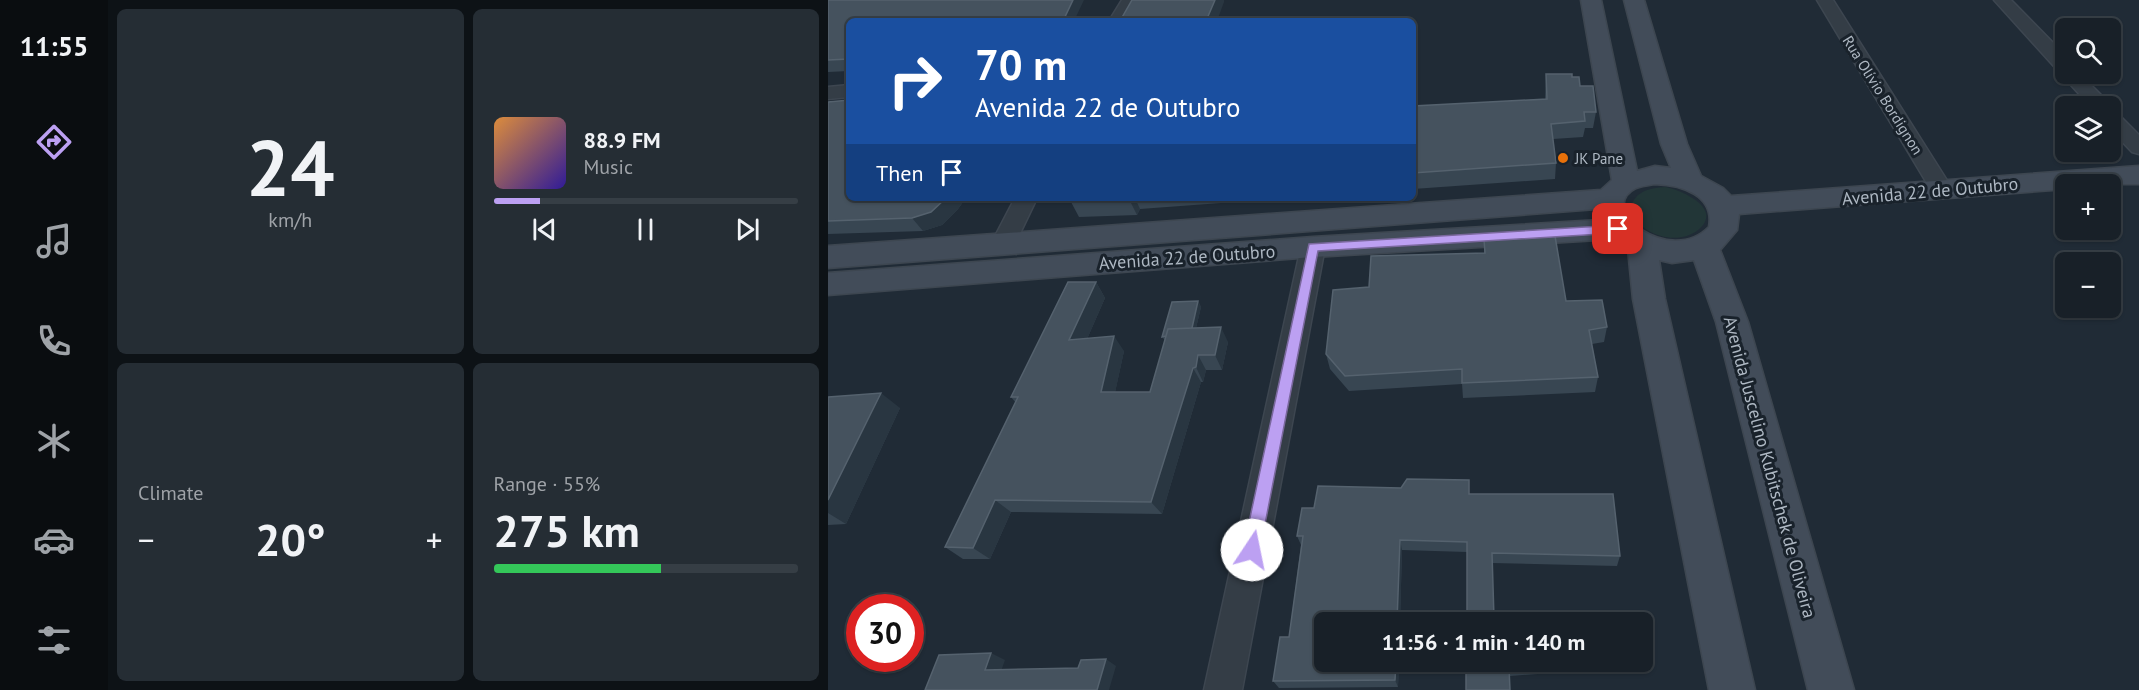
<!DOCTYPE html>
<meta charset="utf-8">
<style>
body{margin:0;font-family:"PT Sans",sans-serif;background:#252d34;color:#f1f3f6;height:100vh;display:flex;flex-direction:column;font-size:22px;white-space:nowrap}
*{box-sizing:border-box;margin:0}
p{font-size:20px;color:#9fa3a8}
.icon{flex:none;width:33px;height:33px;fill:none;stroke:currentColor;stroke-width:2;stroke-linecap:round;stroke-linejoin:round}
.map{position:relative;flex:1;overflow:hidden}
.side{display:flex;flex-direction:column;gap:9px;padding:9px;background:#0d1216;width:720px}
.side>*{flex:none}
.guide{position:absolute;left:18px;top:18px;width:570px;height:183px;border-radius:9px;box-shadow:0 2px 4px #0004,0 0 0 2px #363e45;background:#1a4fa0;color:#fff;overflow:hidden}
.tools{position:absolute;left:1227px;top:18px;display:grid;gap:12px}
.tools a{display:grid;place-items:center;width:66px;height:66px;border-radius:9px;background:#182028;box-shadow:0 2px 4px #0004,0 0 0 2px #363e45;font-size:30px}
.speed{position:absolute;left:18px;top:594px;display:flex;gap:12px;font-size:30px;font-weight:700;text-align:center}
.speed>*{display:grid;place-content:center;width:78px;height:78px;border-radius:50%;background:#182028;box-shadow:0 2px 4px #0004,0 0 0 2px #363e45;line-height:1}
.speed .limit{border:9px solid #d22;background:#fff;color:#111}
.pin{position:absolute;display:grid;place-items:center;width:51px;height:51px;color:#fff;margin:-26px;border-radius:12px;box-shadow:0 3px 9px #0006}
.me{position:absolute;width:66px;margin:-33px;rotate:11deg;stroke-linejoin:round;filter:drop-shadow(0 0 4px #0008)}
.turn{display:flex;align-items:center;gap:21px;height:126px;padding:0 30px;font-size:27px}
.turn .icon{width:78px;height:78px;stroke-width:2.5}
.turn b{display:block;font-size:42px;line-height:51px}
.then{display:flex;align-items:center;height:57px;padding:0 30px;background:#0003;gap:12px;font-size:22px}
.big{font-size:45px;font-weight:800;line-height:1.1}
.side .card{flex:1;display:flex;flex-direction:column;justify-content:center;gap:9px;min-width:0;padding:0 21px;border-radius:9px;background:#252d34}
.side .dial{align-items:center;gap:0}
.dial b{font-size:78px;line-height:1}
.song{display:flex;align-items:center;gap:18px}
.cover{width:72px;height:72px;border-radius:9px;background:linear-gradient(135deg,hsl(30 70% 55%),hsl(250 70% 35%))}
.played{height:6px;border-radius:3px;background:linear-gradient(90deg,#bca0f2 15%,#363e45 15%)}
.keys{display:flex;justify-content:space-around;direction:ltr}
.heat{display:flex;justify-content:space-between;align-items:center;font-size:33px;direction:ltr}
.charge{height:9px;border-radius:4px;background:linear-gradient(90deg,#34c759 55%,#363e45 0)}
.side .tiles{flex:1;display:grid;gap:9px;grid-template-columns:repeat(2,1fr)}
.trip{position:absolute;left:486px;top:612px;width:339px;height:60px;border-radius:9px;background:#182028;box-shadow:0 2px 4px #0004,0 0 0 2px #363e45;font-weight:800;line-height:60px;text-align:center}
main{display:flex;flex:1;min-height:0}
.dock{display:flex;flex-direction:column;width:108px;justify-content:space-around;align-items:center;background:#0a0d10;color:#9fa3a8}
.dock .icon{width:42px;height:42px}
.dock .on{color:#bca0f2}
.dock b{font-size:27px;color:#f1f3f6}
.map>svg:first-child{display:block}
.green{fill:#223637}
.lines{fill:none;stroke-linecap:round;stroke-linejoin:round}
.street-casing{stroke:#3d4650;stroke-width:3}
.secondary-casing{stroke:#3d4650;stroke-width:3}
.street{fill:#343d46;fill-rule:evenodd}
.secondary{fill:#424c59;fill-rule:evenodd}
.wall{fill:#384652}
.shaded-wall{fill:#293641}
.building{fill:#45525e;stroke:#55626e;stroke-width:1.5}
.route{fill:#bca0f2;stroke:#7a689d;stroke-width:1.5}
.food-dot{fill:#e8710a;stroke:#19222b;stroke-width:2}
.labels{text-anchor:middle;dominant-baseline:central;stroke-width:6;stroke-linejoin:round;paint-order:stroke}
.far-street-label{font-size:15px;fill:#aeb8c3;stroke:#19222b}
.far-poi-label{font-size:15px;fill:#aeb8c3;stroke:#19222b;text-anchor:start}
.street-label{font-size:18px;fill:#aeb8c3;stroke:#19222b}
</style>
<main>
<nav class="dock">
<b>11:55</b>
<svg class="icon on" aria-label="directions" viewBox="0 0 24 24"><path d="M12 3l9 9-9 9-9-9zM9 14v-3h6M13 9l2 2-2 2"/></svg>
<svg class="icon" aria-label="music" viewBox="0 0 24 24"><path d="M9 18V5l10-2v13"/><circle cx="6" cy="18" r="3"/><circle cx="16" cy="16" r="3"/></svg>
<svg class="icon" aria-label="phone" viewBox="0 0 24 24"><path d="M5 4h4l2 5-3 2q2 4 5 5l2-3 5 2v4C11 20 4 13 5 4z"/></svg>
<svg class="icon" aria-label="climate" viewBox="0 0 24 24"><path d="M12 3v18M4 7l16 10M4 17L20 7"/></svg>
<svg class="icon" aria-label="car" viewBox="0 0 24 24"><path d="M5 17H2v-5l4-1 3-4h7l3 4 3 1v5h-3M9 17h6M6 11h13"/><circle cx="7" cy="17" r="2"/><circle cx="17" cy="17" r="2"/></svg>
<svg class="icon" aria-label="filters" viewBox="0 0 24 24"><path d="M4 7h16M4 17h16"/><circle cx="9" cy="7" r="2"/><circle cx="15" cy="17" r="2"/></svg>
</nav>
<section class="side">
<div class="tiles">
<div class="card dial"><b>24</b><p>km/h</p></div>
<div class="card">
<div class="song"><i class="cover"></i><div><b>88.9 FM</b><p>Music</p></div></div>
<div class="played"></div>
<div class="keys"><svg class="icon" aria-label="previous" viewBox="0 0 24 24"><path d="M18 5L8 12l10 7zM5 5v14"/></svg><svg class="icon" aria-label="pause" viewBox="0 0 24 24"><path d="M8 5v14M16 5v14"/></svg><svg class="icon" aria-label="next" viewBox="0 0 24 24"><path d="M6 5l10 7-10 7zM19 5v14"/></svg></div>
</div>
<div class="card"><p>Climate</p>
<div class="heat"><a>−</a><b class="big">20°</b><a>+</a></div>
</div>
<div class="card"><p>Range · 55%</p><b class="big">275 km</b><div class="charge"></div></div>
</div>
</section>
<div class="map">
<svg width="1311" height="690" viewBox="0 0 1311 690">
<rect width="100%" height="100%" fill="#202b36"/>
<path class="green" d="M837 187C854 190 896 209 870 230 848 247 812 234 802 211 805 192 820 188 837 187Z"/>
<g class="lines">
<defs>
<path id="street" d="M294 0H310L299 21H281Z
M989 0H1005L1125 190 1122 195 1114 197 1106 195Z
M1166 0H1183L1238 56V74H1252L1280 102 1283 106 1282 107 1262 106Z
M21 85V97L0 99V87Z
M1282 111 1289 113 1311 135V154L1304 152 1282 129Z
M187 198H209L184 250 175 252 166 250 163 244Z
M485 239 494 241 497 247 414 690H376L473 247 476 241Z"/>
<path id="secondary" d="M753 0H773L809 171 827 166 843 168 833 144 796 0H816L859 144 873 176 895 188 903 196 1311 166V184H1238V189L911 214 909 230 892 250 920 322 1026 690H980L888 322 866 260 844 263 831 260 837 299 927 690H881L805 299 800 249 786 239 485 257 0 295V273L485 237 772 220 768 209 0 268V246L773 190 784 180ZM827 184C854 185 887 195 881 227 842 267 766 209 808 188 814 186 821 185 827 184Z"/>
</defs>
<use href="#street" class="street-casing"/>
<use href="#secondary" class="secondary-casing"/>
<use href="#street" class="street"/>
<use href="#secondary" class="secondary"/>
</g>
<path class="wall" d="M0 0 21 21V71L0 72Z
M718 74 744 77 752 86 768 112 765 128H757L755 137 725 139 728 163 727 179 585 189V106L717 99Z
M0 102 21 198H138L130 209 114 225 95 231 0 234Z
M235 198H461L312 209 309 215 251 217 243 202H238Z
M656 239 738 301 779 327 776 342 764 344 770 377 767 392 635 398 634 384 521 391 502 369 498 354 541 287 656 253Z
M268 282 277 298 259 339 296 351 287 392H322L337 340 334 337 370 301 373 307 368 328 400 342 394 370H378L375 382H373L334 514 183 512 162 559H135L117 547 188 403 183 397Z
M0 397 72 408 18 524 0 525Z
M642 494 792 556 789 566 664 563 639 622V552L574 550 572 622H496L571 662 570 687 451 688 445 681 461 637 473 545 469 536 486 508Z
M638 662H795L792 668 682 676Z"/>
<path class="shaded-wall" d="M245 0H256L246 21H235Z
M387 0H396V2L389 21H378Z
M118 198H138L130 209 114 225 95 231 84 218Z
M302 198H307L312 209 309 215 301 199Z
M268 282 277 298 252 355 241 340Z
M370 301 373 307 365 341 362 335Z
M393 327 400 342 394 370 387 355Z
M286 336 296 351 284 407 273 392Z
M370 355 378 370 375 382 368 367Z
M365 368 373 382 334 514 323 502Z
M53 393 72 408 18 524 0 513V500Z
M167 500 183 512 162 559 145 548Z
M572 540 574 550 572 622H569Z
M163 653 177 660 171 677 157 670Z
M278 659 288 666 281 690H269Z
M568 662H571L570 687 567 680Z"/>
<path class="building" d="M0 0H245L235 21H21V59L0 60Z
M304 0H387L378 21H292Z
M718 74H744V77H751L752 86H765L768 112H756L757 121 723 124 728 163 585 173V106L719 99Z
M21 100V198H118L103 212 84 218 0 221V102Z
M243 198H302L301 199 242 201Z
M727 236 738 301 774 300 779 327 761 330 770 377 634 383V369L517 376 498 354 505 290 541 287 543 256 657 253 656 239Z
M240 282H268L241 340 286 336 273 392H322L340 329 393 327 387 355H370L368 367 365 368 323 502 167 500 145 548 117 547 190 397H183Z
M370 301 364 328 340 329 338 336 334 337 344 302Z
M53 393 0 500V397Z
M579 479 641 480V494H785L792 556 664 553 666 618 792 619V622H639V542L572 540 569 622H496V662H568L567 680 445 681 452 637H461L475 536H469L474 508H486L490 486 573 488Z
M163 653 157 670 250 668 253 660 278 659 269 690H97L111 655Z
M638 662H775L681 668 682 690H638Z"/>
<path class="route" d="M790 225 796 229 790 233 490 251 432 550 430 556 424 558 418 556 415 550 481 244Z"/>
<circle class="food-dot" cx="735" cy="158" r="6"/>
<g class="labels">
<g class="far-street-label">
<text transform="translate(1055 95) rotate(58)">Rua Olívio Bordignon</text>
</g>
<g class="far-poi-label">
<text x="747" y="158">JK Pane</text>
</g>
<g class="street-label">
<text transform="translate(1102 191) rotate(-5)">Avenida 22 de Outubro</text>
<text transform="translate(359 257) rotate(-4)">Avenida 22 de Outubro</text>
<text transform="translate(942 467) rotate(75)">Avenida Juscelino Kubitschek de Oliveira</text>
</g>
</g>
</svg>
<div class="tools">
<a><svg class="icon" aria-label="search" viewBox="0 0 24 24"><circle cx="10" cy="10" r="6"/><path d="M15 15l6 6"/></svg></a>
<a><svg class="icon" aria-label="layers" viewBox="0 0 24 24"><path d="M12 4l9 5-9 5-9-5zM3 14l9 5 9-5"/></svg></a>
<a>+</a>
<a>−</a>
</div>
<div class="speed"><div class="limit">30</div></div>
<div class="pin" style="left:790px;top:229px;background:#d93025"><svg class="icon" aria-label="arrive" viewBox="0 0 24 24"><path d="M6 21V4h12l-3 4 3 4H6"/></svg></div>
<svg class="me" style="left:424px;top:550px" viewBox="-20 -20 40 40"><circle r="19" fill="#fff"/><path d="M0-13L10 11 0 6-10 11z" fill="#bca0f2"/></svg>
<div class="trip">11:56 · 1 min · 140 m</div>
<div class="guide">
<div class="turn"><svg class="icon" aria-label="right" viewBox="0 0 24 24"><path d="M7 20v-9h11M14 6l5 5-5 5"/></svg><div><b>70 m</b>Avenida 22 de Outubro</div></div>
<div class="then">Then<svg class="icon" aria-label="arrive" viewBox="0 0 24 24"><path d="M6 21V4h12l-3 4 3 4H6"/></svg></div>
</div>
</div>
</main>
